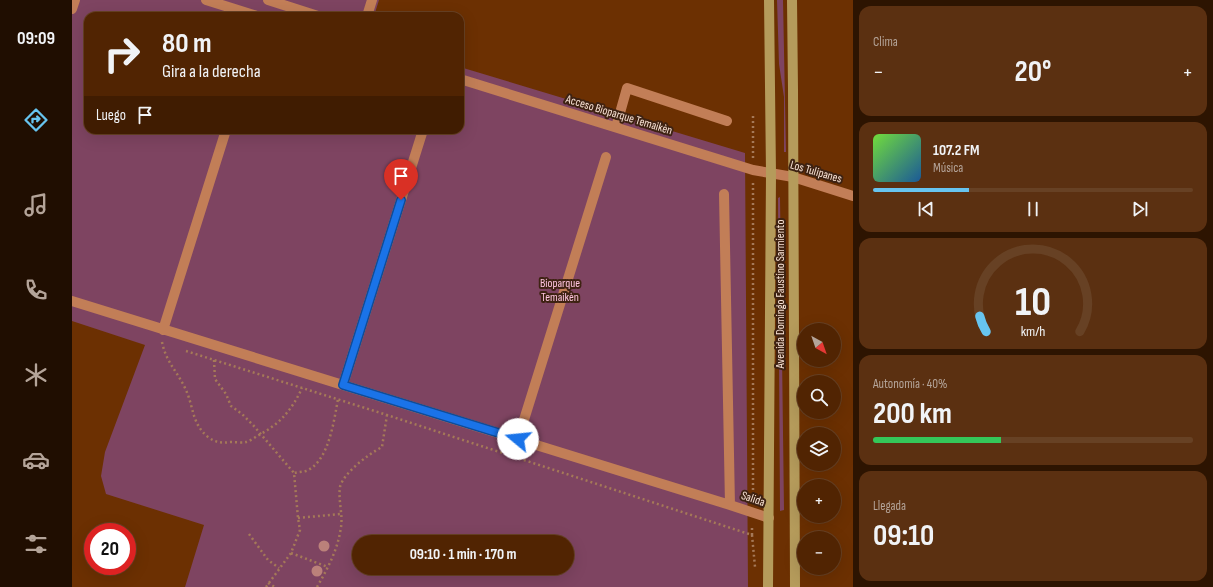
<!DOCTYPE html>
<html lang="es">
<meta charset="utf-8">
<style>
body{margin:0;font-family:"Sofia Sans Condensed",sans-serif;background:#5b3011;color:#f1f3f6;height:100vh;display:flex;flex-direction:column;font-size:15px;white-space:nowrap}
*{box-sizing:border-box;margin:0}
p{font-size:13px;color:#b4a499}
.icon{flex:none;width:22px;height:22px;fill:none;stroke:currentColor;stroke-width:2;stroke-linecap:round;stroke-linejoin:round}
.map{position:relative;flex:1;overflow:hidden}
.drawer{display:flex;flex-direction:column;gap:6px;padding:6px;background:#2d1401;width:360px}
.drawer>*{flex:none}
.top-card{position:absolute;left:12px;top:12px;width:380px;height:122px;border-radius:12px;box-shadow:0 4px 16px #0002,0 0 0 1px #674124;background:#512402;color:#f1f3f6;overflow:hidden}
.needle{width:26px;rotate:140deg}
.fabs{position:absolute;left:725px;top:323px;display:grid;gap:8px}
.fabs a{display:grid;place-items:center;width:44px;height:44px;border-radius:50%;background:#512402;box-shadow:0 4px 16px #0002,0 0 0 1px #674124;font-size:20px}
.speed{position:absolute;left:12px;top:523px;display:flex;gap:8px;font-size:20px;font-weight:700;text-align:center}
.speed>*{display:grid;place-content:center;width:52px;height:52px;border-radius:50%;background:#512402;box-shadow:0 4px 16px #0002,0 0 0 1px #674124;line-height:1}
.speed .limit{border:6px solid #d22;background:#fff;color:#111}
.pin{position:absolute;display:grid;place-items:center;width:34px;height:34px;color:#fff;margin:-41px -17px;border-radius:50% 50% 50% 0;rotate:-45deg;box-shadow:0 0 4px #0007}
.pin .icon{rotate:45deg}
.me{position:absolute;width:44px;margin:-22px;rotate:287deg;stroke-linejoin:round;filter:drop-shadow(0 0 3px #0008)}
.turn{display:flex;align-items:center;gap:14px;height:84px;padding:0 12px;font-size:18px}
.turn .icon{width:52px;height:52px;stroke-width:2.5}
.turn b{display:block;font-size:28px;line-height:34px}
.then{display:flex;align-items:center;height:38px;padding:0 12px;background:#0003;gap:8px;font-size:15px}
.big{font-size:30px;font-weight:700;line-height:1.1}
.drawer .widget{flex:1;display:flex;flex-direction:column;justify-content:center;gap:6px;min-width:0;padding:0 14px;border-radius:12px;background:#5b3011}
.drawer .dial{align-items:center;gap:0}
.dial svg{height:104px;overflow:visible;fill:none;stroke:#674124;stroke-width:7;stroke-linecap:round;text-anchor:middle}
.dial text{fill:#f1f3f6;stroke:none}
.song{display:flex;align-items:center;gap:12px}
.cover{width:48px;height:48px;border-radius:6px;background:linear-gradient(135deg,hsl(100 70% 55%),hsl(210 70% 35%))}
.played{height:4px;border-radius:2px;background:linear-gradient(90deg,#67c4ef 30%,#674124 30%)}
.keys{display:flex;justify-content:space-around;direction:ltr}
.heat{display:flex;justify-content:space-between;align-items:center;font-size:22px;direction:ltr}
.charge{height:6px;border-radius:3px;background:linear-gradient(90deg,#34c759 40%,#674124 0)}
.trip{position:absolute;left:280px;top:535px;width:222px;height:40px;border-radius:20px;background:#512402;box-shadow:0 4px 16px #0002,0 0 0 1px #674124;font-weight:700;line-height:40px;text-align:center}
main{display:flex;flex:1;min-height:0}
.tab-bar{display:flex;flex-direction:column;width:72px;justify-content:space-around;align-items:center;background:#200e01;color:#b4a499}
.tab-bar .icon{width:28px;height:28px}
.tab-bar .selected{color:#67c4ef}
.tab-bar b{font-size:18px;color:#f1f3f6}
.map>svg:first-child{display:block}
.green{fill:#7e4461;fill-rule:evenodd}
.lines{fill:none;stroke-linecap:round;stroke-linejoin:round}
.path{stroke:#a57958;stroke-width:2.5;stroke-dasharray:2 3;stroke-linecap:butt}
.minor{stroke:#c27e57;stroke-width:10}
.major{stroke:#b59b5b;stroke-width:10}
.tree{fill:#bb817a}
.route-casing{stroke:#114b97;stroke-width:10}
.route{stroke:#1a73e8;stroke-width:7}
.labels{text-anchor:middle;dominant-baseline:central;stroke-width:4;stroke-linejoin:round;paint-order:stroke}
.street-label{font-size:12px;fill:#fae4d7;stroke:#3e2212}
.park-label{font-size:12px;fill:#fcc3dd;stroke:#3e2212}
</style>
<main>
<nav class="tab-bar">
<b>09:09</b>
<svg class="icon selected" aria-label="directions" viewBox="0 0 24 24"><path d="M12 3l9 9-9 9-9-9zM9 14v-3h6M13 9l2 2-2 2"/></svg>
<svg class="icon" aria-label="music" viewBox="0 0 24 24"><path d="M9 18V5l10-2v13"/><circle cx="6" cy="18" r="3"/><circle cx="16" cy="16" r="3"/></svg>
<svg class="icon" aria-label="phone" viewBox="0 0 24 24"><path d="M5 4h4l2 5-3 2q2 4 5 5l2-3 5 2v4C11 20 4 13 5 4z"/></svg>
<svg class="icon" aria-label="climate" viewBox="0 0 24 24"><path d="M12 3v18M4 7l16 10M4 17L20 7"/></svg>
<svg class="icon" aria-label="car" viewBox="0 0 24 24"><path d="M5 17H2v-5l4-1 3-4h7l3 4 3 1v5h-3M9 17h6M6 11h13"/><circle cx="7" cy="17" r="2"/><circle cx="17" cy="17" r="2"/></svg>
<svg class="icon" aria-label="filters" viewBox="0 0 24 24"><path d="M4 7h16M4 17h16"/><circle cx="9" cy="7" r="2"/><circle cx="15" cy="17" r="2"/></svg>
</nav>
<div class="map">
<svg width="781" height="587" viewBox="0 0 781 587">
<rect width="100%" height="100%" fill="#6c3002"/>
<path class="green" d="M0 0H307L302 16H16V130H388V67L673 153 676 587H113L132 525 34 494 29 476 33 452 73 345 0 321ZM287 542H495V568H287Z
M705 0H711L714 152H712V97L707 64Z
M708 197 712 510 708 511 706 198Z"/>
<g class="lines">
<path class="path" d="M681 158V113
M90 342C94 362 105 371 113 388 122 406 119 423 136 437 144 443 150 443 159 442 164 442 170 443 174 442 178 441 182 438 185 436 207 425 220 410 230 388
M114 351 315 415 680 535 683 567
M142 360 143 379 154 394 159 406 170 414 181 425 222 473
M681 500V181
M226 518 268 514
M177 534 196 560 207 568
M680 535V525
M219 553 256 567
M196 583 203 587
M194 587 219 553 228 530 226 518 222 473C226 472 230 472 234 471 257 462 262 420 266 399
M245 587C256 568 266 549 269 527 271 514 266 500 268 487 272 472 297 454 310 447L315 415"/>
<path class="minor" d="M134 0 185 16
M196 0 246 16
M0 9 3 0
M295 16 300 0
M388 79 681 170 721 177 781 196
M544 127 555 88 655 121
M0 301 658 505 652 194
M91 330 154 130
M271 385 351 130
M446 439 534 157
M658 505 697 518"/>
<path class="major" d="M720 0 721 89 723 587
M696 587 699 174 697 0"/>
</g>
<g class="tree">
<circle cx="252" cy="546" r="5.5"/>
<circle cx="245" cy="571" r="5.5"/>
</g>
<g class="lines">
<defs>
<path id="route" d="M329 200 271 385 446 439"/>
</defs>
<use href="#route" class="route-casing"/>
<use href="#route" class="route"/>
</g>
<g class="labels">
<g class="street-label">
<text transform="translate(547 115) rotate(17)">Acceso Bioparque Temaikèn</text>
<text transform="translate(744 172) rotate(16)">Los Tulipanes</text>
<text transform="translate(708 294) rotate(-90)">Avenida Domingo Faustino Sarmiento</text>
<text transform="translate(681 499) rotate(19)">Salida</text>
</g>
<g class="park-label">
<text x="488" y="283">Bioparque<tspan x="488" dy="14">Temaikèn</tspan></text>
</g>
</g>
</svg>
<div class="fabs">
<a><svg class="needle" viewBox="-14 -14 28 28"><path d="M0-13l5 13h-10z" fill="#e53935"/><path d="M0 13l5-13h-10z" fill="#b4a499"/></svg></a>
<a><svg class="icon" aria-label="search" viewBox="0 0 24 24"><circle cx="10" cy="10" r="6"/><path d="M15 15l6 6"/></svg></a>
<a><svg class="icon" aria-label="layers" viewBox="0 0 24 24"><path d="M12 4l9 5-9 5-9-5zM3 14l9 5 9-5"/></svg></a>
<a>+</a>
<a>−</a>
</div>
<div class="speed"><div class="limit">20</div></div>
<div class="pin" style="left:329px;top:200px;background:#d93025"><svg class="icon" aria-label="arrive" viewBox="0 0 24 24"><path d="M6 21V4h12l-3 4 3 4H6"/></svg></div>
<svg class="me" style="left:446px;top:439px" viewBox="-20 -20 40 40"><circle r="19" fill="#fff"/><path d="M0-13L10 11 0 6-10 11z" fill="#1a73e8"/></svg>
<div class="trip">09:10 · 1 min · 170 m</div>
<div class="top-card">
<div class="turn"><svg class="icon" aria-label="right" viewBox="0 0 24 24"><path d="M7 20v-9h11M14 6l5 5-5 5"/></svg><div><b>80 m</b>Gira a la derecha</div></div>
<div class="then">Luego<svg class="icon" aria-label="arrive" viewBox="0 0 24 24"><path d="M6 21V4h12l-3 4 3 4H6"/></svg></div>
</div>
</div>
<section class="drawer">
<div class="widget"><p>Clima</p>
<div class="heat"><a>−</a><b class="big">20°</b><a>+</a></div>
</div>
<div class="widget">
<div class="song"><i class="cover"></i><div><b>107.2 FM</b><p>Música</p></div></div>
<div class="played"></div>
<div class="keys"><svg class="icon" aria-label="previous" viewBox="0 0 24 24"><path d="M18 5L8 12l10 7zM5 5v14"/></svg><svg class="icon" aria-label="pause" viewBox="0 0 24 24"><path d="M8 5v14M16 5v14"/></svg><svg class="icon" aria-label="next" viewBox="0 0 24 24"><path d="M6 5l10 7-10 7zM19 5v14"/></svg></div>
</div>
<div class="widget dial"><svg viewBox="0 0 100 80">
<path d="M14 69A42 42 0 1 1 86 69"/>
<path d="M14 69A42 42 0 0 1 9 57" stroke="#67c4ef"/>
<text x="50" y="56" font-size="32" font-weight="700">10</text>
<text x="50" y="72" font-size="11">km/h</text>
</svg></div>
<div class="widget"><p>Autonomía · 40%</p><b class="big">200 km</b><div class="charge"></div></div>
<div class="widget"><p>Llegada</p><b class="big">09:10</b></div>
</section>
</main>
